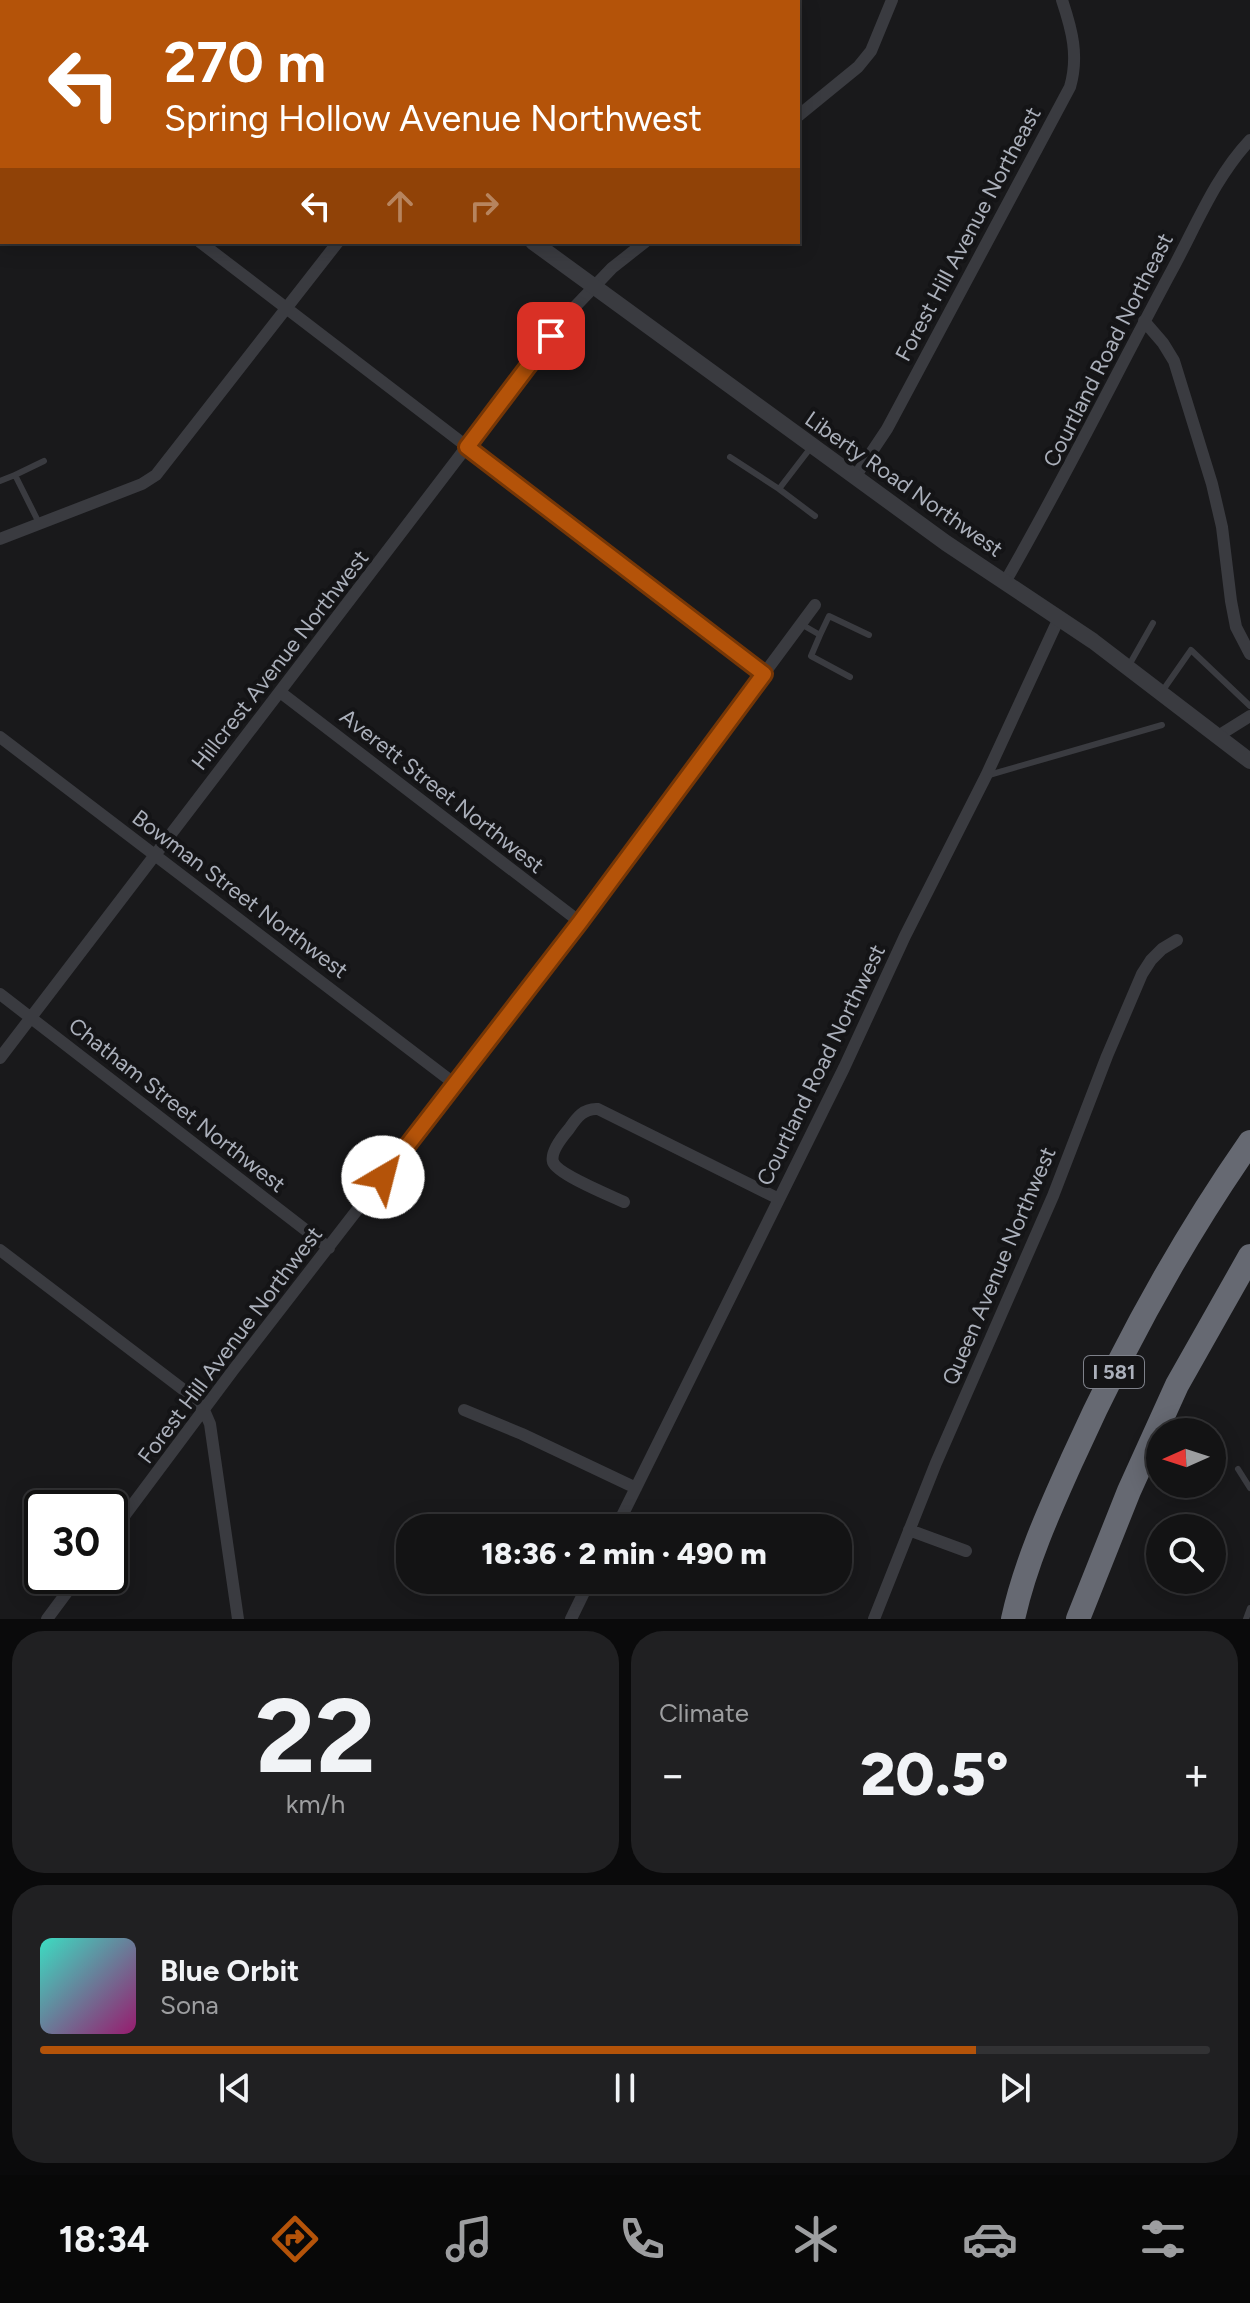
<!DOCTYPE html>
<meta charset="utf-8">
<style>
body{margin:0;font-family:Figtree,sans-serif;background:#202022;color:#f1f3f6;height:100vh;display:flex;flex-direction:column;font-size:30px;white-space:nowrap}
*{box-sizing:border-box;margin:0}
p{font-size:26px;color:#9d9ea0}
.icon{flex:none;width:44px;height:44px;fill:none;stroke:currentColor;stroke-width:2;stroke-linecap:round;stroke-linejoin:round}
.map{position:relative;height:1619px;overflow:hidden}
.details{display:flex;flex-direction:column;gap:12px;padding:12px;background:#0a0a0b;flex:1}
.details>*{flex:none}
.top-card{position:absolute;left:0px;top:0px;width:800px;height:244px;box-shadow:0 4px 20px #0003,0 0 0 2px #323234;background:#b45309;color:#fff;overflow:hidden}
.needle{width:52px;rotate:267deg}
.controls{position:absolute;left:1146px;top:1418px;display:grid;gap:16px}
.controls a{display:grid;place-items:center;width:80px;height:80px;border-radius:50%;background:#131314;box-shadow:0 4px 20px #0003,0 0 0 2px #323234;font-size:40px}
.speed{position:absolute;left:24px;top:1490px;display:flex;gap:16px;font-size:40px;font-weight:700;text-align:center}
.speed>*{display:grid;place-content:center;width:104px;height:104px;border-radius:50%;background:#131314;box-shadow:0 4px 20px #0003,0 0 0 2px #323234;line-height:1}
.speed .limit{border:4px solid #111;border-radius:12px;background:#fff;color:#111}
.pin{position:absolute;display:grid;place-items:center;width:68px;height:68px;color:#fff;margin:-34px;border-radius:16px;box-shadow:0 4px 12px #0006}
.me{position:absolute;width:88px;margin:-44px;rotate:37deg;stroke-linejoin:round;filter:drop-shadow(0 0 6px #0008)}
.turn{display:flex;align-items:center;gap:28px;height:168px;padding:0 32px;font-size:36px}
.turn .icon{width:104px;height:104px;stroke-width:2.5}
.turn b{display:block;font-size:56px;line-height:68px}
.lanes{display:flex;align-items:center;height:76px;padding:0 32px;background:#0003;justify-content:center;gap:40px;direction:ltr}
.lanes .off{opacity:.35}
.big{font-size:60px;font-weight:800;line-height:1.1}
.details .widget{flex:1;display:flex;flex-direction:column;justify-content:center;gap:12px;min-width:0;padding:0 28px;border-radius:32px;background:#202022}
.details .dial{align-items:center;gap:0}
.dial b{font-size:104px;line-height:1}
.song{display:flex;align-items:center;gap:24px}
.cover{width:96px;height:96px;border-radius:12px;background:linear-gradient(135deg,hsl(170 70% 55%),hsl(320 70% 35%))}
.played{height:8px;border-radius:4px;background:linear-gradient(90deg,#b45309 80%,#323234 80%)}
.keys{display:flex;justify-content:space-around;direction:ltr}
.heat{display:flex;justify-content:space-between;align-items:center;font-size:44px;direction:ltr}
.details .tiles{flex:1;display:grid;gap:12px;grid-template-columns:1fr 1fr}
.widget:last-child{grid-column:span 2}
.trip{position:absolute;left:396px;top:1514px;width:456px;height:80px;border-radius:32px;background:#131314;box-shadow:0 4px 20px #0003,0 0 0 2px #323234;font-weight:800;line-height:80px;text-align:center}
.menu{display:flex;height:128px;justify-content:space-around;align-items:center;background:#080808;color:#9d9ea0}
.menu .icon{width:56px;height:56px}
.menu .selected{color:#b45309}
.menu b{font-size:36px;color:#f1f3f6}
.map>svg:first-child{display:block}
.built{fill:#252528}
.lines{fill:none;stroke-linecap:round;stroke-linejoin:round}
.service{stroke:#3a3b40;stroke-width:6}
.minor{stroke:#3a3b40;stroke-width:12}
.tertiary{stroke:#3a3b40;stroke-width:16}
.primary{stroke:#565860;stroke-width:20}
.motorway{stroke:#666972;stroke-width:24}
.route-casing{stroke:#753606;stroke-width:20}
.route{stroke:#b45309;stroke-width:14}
.labels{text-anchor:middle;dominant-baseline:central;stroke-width:8;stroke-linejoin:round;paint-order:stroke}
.shield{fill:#141416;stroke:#7e818a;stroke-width:2}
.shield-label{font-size:20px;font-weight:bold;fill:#abb0bb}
.street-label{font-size:22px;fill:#abb0bb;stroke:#141416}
</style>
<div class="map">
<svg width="1250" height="1619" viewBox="0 0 1250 1619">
<rect width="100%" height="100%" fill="#19191b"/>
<path class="built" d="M446 0H715L712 2H449Z"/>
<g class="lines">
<path class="service" d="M730 457 779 489 812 446
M0 481 15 475
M779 489 815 516
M39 523 15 475 44 461
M801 624 820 635 811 656 850 677
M820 635 829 616 869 635
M1128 667 1153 623
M1161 693 1191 650 1250 706
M989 775 1162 725
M1238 1469 1250 1488
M1246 1619 1250 1608"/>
<path class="minor" d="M798 116 858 67 871 51 892 0
M200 242 764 674
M1144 321 1163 343 1174 361 1212 484 1222 527 1231 601 1236 627 1250 654
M855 477 887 429 1070 87C1079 56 1072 30 1062 0
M0 539 142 484 156 475 338 242
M1005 582C1064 480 1116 374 1172 270 1196 226 1215 177 1250 140
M280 692 580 922
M1218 736 1250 716
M0 737 455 1084
M0 994 329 1248
M0 1058 568 314 612 268 645 242
M624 1202C611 1196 557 1174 553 1162 550 1152 563 1136 569 1129 577 1117 584 1108 598 1109L779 1199
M0 1250 193 1397 204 1410 210 1424 238 1619
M464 1410 522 1434 636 1488
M616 1528 844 1068 905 936 986 776 1059 618
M909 1530 966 1551
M110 1535 234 1369 580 922 815 605
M47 1619 79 1576
M571 1619 590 1580
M874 1619 936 1463 1053 1196 1107 1056 1142 974 1151 960 1162 949 1177 940"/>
<path class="tertiary" d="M215 0 218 2
M533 242 946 543 1093 641 1250 761"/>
<path class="primary" d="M109 2 111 0
M0 101 2 99"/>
<path class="motorway" d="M1013 1619C1025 1564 1049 1511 1072 1460 1122 1349 1181 1241 1250 1142
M1078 1619 1129 1491 1177 1385 1250 1256"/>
</g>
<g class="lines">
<defs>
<path id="route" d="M383 1177 580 922 764 674 467 447 551 336"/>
</defs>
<use href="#route" class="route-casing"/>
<use href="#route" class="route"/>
</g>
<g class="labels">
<rect class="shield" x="1084" y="1356" width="60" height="32" rx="6"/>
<g class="shield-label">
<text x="1114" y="1372">I 581</text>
</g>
<g class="street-label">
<text transform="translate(968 234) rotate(-62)">Forest Hill Avenue Northeast</text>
<text transform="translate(1108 350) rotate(-63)">Courtland Road Northeast</text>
<text transform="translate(904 484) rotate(35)">Liberty Road Northwest</text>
<text transform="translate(280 660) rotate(-52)">Hillcrest Avenue Northwest</text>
<text transform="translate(442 791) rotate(38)">Averett Street Northwest</text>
<text transform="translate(240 894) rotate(37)">Bowman Street Northwest</text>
<text transform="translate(821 1065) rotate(-64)">Courtland Road Northwest</text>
<text transform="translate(177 1105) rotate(38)">Chatham Street Northwest</text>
<text transform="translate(999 1266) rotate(-67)">Queen Avenue Northwest</text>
<text transform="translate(230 1345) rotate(-53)">Forest Hill Avenue Northwest</text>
</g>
</g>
</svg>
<div class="controls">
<a><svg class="needle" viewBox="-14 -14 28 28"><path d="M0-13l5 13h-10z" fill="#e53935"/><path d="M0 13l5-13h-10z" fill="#9d9ea0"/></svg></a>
<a><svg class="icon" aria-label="search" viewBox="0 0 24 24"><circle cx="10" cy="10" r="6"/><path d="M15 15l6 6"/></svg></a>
</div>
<div class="speed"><div class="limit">30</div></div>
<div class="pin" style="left:551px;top:336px;background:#d93025"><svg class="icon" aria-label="arrive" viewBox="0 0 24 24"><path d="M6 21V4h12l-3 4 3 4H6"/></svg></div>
<svg class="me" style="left:383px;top:1177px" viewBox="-20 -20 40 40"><circle r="19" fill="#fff"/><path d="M0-13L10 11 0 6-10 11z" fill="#b45309"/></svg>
<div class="trip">18:36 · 2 min · 490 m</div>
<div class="top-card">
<div class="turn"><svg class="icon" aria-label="left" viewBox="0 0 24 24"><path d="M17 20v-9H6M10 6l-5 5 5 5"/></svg><div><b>270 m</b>Spring Hollow Avenue Northwest</div></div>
<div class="lanes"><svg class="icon" aria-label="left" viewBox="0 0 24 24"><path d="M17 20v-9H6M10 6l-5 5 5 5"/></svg><svg class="icon off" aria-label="ahead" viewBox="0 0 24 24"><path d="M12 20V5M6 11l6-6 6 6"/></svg><svg class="icon off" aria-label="right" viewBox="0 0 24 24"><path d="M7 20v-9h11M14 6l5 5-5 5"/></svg></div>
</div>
</div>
<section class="details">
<div class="tiles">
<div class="widget dial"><b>22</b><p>km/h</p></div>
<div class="widget"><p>Climate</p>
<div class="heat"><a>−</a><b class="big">20.5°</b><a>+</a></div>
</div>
<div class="widget">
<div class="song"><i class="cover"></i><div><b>Blue Orbit</b><p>Sona</p></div></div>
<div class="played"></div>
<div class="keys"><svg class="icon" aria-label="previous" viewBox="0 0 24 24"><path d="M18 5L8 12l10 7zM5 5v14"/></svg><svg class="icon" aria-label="pause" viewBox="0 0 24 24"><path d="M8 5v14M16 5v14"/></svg><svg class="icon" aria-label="next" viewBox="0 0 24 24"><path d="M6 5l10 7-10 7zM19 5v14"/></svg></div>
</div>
</div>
</section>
<nav class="menu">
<b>18:34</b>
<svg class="icon selected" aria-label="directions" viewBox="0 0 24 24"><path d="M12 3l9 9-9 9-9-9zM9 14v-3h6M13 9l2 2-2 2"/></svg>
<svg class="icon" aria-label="music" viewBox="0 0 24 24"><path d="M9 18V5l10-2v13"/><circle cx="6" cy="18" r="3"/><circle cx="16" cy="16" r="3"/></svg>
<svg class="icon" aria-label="phone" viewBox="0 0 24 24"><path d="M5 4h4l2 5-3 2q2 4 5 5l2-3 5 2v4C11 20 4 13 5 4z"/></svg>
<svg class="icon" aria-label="climate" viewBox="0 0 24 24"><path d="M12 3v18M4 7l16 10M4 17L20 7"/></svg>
<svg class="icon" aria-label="car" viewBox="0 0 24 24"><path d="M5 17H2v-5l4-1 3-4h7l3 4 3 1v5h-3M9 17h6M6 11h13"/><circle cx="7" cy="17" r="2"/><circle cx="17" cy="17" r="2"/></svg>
<svg class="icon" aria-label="filters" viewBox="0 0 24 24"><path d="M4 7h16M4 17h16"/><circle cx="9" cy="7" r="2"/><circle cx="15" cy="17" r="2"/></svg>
</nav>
